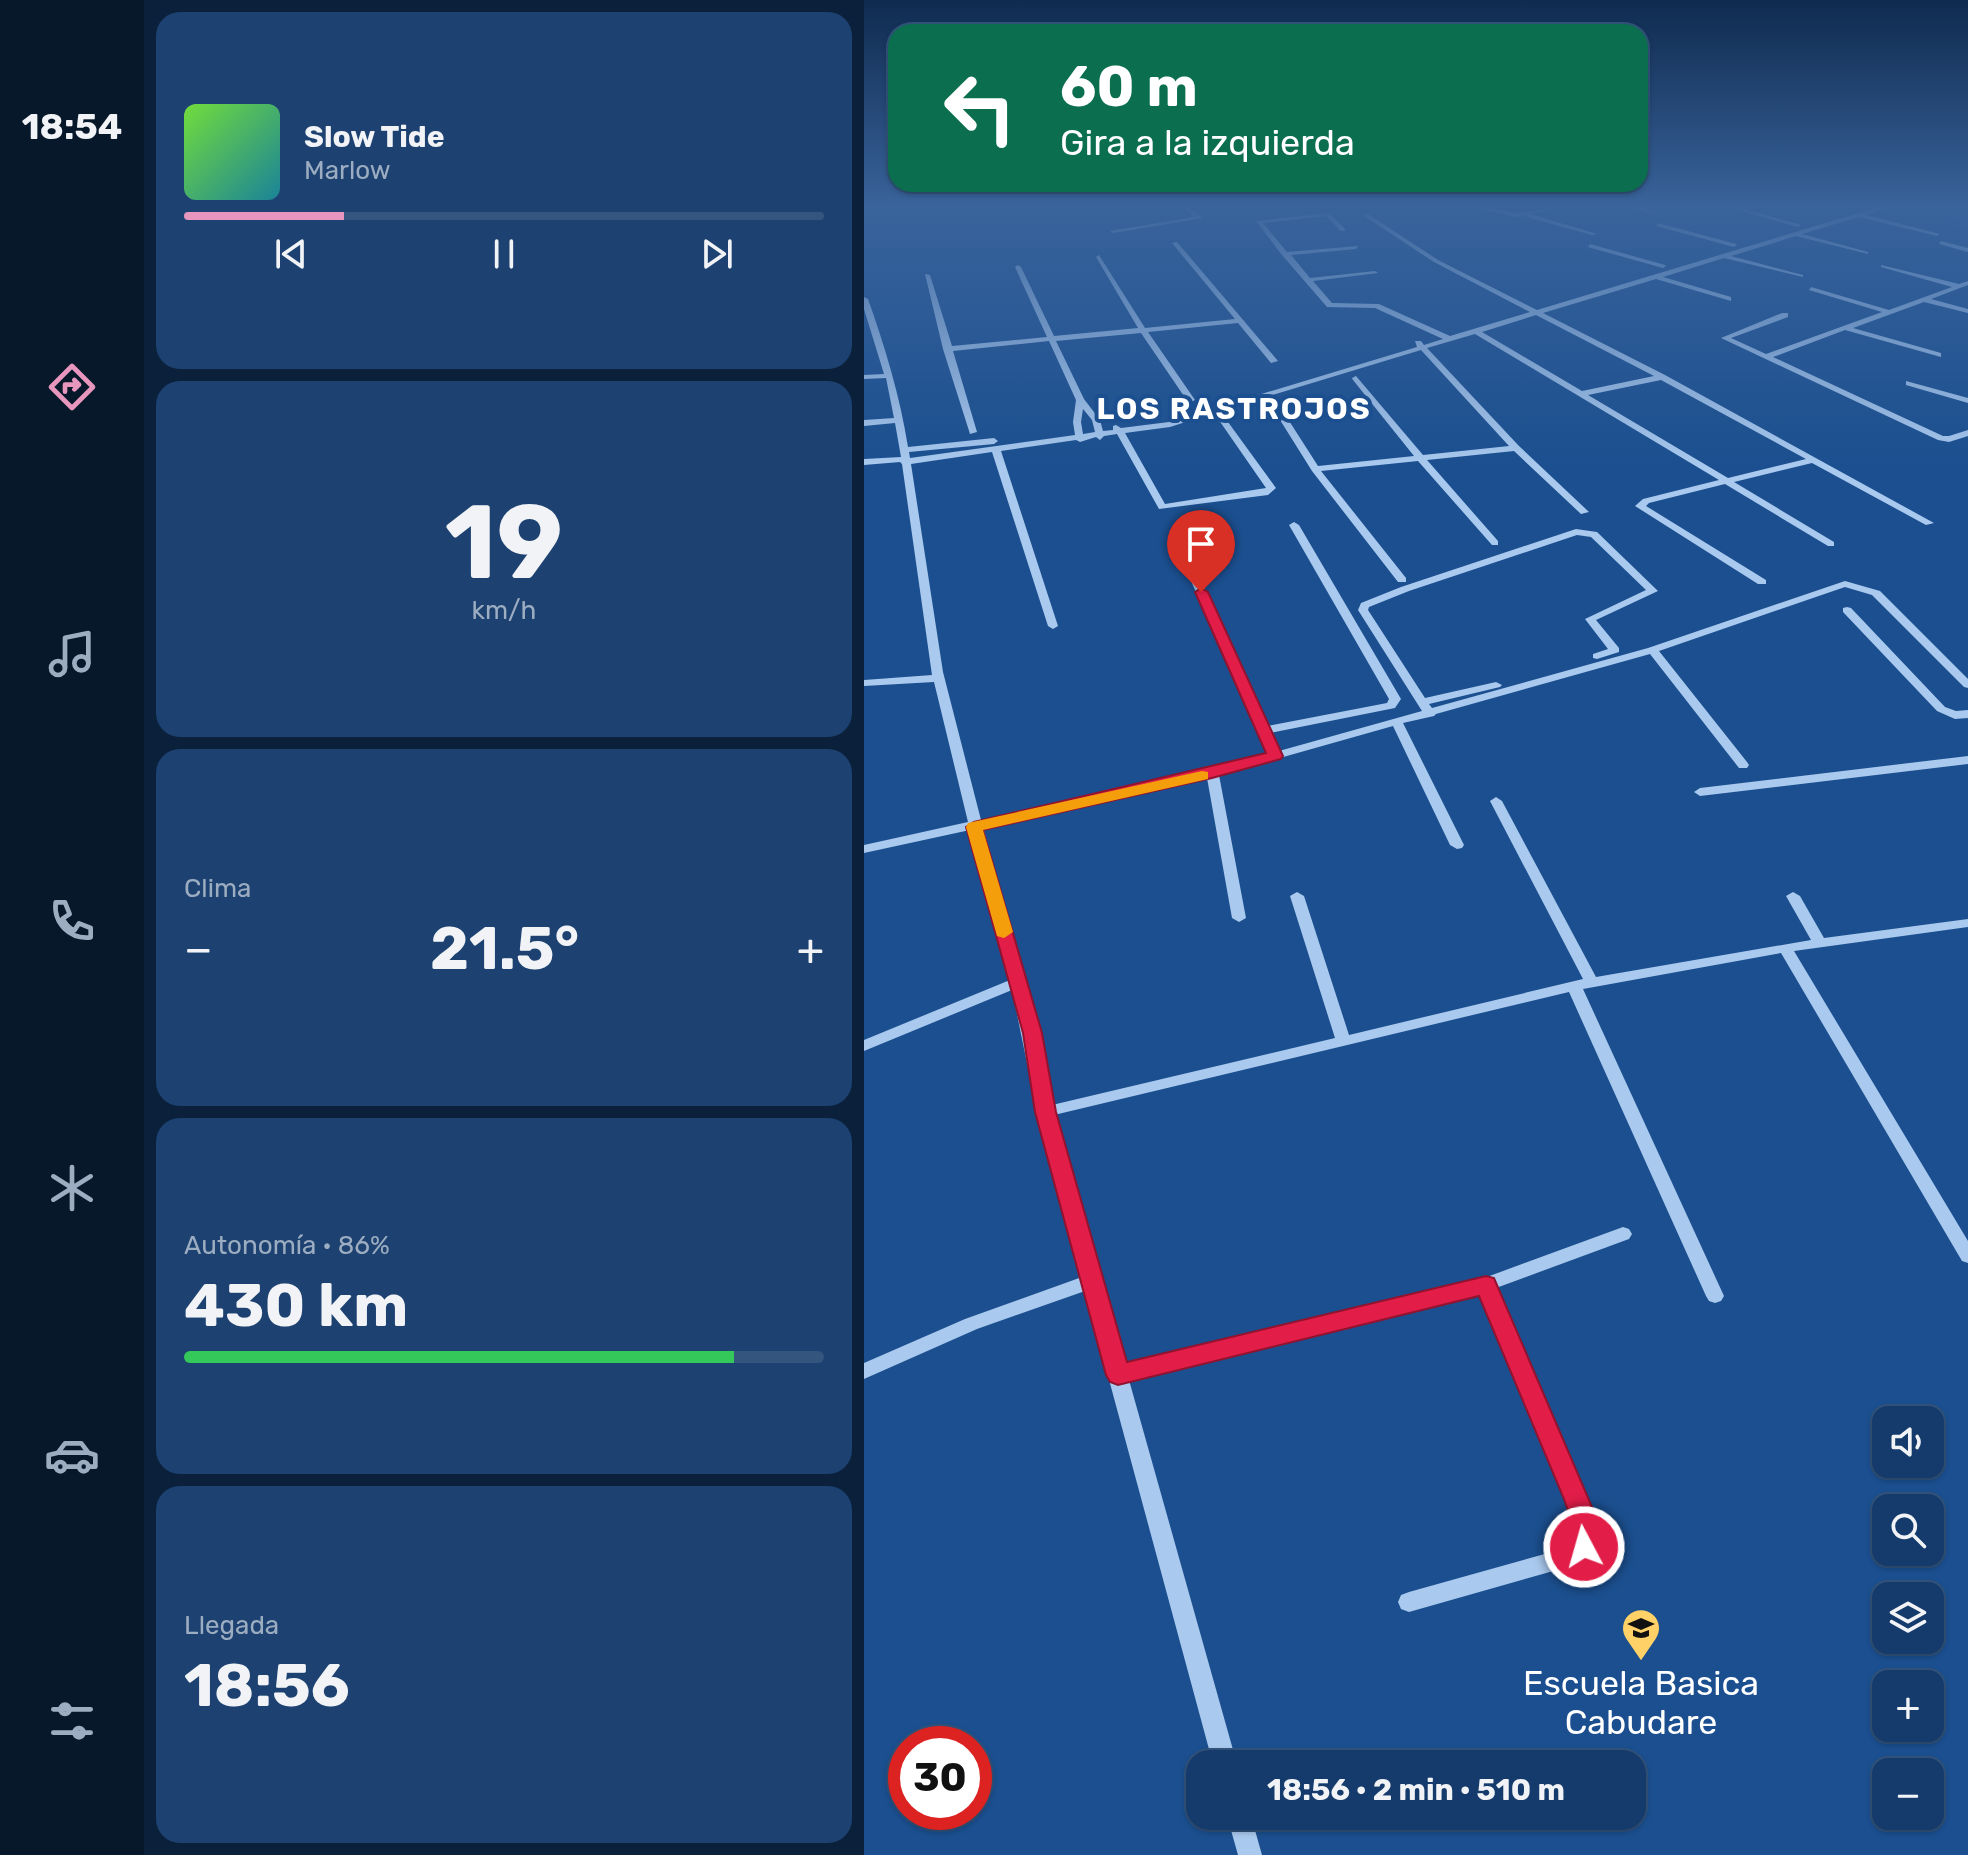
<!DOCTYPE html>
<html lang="es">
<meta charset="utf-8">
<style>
body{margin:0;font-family:Rubik,sans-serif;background:#1d4271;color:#f1f3f6;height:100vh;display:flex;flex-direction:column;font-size:30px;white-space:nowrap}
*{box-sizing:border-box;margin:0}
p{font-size:26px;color:#9dadc1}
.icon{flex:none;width:44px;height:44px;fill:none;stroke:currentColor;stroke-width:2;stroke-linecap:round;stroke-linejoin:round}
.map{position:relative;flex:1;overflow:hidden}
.sheet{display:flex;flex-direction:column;gap:12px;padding:12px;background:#0b203b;width:720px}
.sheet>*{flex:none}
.guide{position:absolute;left:24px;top:24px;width:760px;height:168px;border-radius:24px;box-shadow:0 2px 6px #0004,0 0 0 2px #33557e;background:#0b6e4f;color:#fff;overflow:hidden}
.controls{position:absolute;left:1008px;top:1406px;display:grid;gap:16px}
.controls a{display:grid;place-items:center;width:72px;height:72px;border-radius:16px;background:#143b6b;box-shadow:0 2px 6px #0004,0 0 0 2px #33557e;font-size:40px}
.speed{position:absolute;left:24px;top:1726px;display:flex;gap:16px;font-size:40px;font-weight:700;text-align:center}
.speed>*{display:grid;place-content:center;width:104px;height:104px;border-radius:50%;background:#143b6b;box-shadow:0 2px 6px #0004,0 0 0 2px #33557e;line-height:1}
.speed .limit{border:12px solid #d22;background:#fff;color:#111}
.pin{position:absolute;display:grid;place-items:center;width:68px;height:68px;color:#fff;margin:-82px -34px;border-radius:50% 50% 50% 0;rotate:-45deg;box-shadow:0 0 8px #0007}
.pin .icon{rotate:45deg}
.me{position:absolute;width:88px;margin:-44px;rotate:354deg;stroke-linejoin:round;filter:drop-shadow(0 0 6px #0008)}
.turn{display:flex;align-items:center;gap:28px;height:168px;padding:0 40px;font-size:36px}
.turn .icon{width:104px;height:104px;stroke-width:2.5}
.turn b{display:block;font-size:56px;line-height:68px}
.big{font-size:60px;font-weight:700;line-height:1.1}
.sheet .tile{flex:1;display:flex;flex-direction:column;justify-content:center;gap:12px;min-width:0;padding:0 28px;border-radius:24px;background:#1d4271}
.sheet .dial{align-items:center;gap:0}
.dial b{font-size:104px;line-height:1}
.song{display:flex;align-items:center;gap:24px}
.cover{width:96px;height:96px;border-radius:12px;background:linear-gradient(135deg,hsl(100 70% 55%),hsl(190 70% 35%))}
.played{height:8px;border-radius:4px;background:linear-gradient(90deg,#e797bd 25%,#33557e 25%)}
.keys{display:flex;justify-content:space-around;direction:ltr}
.heat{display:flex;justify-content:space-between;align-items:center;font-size:44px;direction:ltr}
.charge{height:12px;border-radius:6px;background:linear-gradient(90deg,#34c759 86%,#33557e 0)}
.trip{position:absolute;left:322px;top:1750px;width:460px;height:80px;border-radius:24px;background:#143b6b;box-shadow:0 2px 6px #0004,0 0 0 2px #33557e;font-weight:700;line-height:80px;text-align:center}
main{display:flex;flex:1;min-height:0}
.tab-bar{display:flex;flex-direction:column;width:144px;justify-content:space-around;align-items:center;background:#08182b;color:#9dadc1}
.tab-bar .icon{width:56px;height:56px}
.tab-bar .current{color:#e797bd}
.tab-bar b{font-size:36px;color:#f1f3f6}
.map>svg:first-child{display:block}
.green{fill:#2461a8}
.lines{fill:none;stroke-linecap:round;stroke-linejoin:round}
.minor{fill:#a9c9ee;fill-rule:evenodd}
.route{fill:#e11d48;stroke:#92132f;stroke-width:2}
.slow{fill:#f59e0b}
.labels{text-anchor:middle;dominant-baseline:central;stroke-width:8;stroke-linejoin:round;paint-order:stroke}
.far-district-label{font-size:30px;font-weight:bold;letter-spacing:2px;fill:#fff;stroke:#1b4f8f}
.near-poi-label{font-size:34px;fill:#fff;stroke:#1b4f8f}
</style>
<main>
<nav class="tab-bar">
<b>18:54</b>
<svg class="icon current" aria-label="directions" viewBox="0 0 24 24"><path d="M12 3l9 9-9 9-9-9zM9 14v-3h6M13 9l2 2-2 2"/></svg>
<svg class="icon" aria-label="music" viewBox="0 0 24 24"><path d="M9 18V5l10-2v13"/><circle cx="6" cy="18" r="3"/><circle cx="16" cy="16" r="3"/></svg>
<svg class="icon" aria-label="phone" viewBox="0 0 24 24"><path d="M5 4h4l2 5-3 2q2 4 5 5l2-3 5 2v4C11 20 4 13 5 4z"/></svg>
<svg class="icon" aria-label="climate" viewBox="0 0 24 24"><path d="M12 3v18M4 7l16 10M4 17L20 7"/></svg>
<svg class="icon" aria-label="car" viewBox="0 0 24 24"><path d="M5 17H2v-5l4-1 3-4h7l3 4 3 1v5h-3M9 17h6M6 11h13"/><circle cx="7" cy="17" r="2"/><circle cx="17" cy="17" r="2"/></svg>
<svg class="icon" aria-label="filters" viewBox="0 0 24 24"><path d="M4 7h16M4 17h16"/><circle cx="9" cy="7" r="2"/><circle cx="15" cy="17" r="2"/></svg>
</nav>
<section class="sheet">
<div class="tile">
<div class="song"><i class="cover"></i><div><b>Slow Tide</b><p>Marlow</p></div></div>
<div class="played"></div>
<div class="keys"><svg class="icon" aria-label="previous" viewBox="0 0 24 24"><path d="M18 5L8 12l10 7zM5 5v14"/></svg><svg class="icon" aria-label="pause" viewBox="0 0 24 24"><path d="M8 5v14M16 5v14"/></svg><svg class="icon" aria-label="next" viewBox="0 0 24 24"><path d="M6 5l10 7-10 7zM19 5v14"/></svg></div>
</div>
<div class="tile dial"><b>19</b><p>km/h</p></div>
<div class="tile"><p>Clima</p>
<div class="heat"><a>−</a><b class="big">21.5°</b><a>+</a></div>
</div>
<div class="tile"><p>Autonomía · 86%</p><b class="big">430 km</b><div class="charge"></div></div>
<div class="tile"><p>Llegada</p><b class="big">18:56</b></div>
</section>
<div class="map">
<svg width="1104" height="1855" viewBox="0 0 1104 1855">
<rect width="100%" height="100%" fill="#1b4f8f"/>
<path class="green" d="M1038 206H1104V231L1088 227 1102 221Z"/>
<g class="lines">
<path class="minor" d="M316 206H323L339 218 249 233 246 231 330 217Z
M606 206H617L652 213 702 206 666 214 733 234 728 235 663 217V215L652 217Z
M764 206H774L792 212 789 214Z
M860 206H870L937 225 934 227Z
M1018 206H1027L1002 215 1076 234 1073 236 995 217 938 234 1004 252V254L932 236 867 256 939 275V277L860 258 799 277 867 297V301L792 279 679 313 801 375 1070 523 1062 525 948 463 870 482 970 542V546H964L861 484 785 503 782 506 902 580V584H894L771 506 779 499 855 480 611 334 563 348 655 446 725 512 717 514 650 451 563 460 634 541V545H628L554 461 457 471 542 578V582H534L448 471 406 404 413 402 454 466 550 456 489 380 488 378 492 376 559 455 645 446 557 350 356 411 412 488 404 495 295 509 253 434 240 436 236 440 232 437 216 442 212 440 137 451 194 626 189 629 184 626 128 452 47 464 79 672 117 820 346 770 404 754 307 536 312 533 317 536 403 726 523 703 525 699 425 525 430 522 435 525 537 699 531 708 406 733 415 751 558 711 494 610 497 603 537 587 712 529 733 532 794 591 732 620 755 648V652L733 659 729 658V654L744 649 721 619 782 590 727 537 713 535 545 591 505 607 504 610 561 698 632 682 638 685 636 687 565 704 568 708 784 648 981 581 1016 591 1104 679V688L1100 687 1008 595 981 587 795 651 883 762 885 765 883 768H875L786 654 572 714 570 716 539 723 600 845 598 848 593 849 586 845 529 726 355 775 382 918 375 922 368 918 343 778 119 827 161 982 188 1105 471 1038 426 896 433 892 440 896 485 1035 719 979 626 801 632 797 638 801 732 977 947 940 922 896 929 892 936 896 960 938 1104 919V927L930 951 1104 1241V1263L1098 1261 917 953 719 989 860 1296 857 1301 851 1303 845 1301 842 1296 705 992 190 1115 260 1366 620 1278 759 1227 765 1229 768 1234 765 1239 632 1288 734 1528 727 1554 700 1568 545 1612 537 1609 534 1602 537 1595 545 1592 695 1550 711 1541 714 1528 703 1499 617 1293 265 1380 373 1764H349L221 1291 113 1329 0 1379V1363L101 1319 218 1277 173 1112 148 990 0 1051V1040L146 980 106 830 0 853V845L104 822 70 682 0 686V680L68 675 38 464 36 462 0 465V459L37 457 31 423 0 426V420L30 418 22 378 0 379V375L20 374 0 309V297L4 299C21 347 36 396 44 447L130 438 134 441 130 444 45 452 46 458 211 435 209 422 212 400 185 341 89 351 113 432 106 434 79 349 61 274 66 275 88 346 183 337 151 267 154 265 157 267 190 336 274 328 232 257 235 255 281 328 371 319 308 243 313 242 414 361 407 363 374 323 284 332 331 400 327 402H324L277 333 192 341 220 399 236 420 239 431 249 430V426L252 425 257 428 305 422 553 347 551 341H557L560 345 579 339 511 308 463 307 418 255 392 221 465 213 481 229V231H477L462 216 399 223 423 252 494 246 492 249 427 255 446 278 511 271 514 273 449 281 468 303 515 304 586 336 666 312 570 262 500 216V214H504L574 260 673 310ZM672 315 790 376 718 391 618 332ZM797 380 942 459 864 478 724 395ZM219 409 228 420 231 432 219 434 217 422ZM350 413 402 488 301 504 261 433 306 427Z
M794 223 872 244 873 245 870 247 792 226Z
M1077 241 1104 248V252L1075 244Z
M726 244 801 265 802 266 799 268 724 247Z
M1017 265 1095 284 1104 281V285L1067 299 1104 309V313L1060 302 989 328 1077 353V357L981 330 909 357 1079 436H1085L1104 430V436L1085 442 1074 440 857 338 918 313H924V317L867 338 902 354 1018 312 945 290 947 287 1025 310 1088 287 1017 267Z
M1042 381 1104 398V403L1042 385Z
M983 607 987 608 1081 707 1092 711 1104 710V718L1091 719 1073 711 979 612V608Z
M1104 756V764L836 796 830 792 836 788Z
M363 1816H387L398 1855H374Z"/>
</g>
<linearGradient id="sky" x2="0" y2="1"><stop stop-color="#0f2b4f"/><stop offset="0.44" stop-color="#39639b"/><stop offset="1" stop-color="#39639b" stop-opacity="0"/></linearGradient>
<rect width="1104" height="466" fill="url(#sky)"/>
<path class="route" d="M337 588 344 592 419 756 417 759 348 778 119 830 178 1033 192 1112 263 1362 622 1276 630 1278 737 1528 730 1556 720 1559 711 1556 707 1547 710 1528 700 1499 615 1296 254 1385 246 1382 242 1375 171 1112 159 1033 102 827 110 822 402 753 331 592Z"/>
<path class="slow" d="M338 771 344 772V779L119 830 149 932 140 938 133 936 102 827 104 823Z"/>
<defs>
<symbol id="school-pin" viewBox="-11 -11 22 30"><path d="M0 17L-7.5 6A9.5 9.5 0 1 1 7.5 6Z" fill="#ffd166" stroke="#1b4f8f"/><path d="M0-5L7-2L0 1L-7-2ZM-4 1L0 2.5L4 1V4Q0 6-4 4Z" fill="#111"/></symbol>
</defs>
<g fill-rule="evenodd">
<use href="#school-pin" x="755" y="1606" width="44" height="60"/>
</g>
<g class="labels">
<g class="far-district-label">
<text x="370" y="409">LOS RASTROJOS</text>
</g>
<g class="near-poi-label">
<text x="777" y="1683">Escuela Basica<tspan x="777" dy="39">Cabudare</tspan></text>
</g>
</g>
</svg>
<div class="controls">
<a><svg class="icon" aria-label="sound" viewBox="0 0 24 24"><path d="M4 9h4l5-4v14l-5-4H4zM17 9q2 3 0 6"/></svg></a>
<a><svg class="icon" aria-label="search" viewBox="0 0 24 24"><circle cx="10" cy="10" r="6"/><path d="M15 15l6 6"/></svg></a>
<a><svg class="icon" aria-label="layers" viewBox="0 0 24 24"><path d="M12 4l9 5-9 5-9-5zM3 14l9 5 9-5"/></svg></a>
<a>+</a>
<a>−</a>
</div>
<div class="speed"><div class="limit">30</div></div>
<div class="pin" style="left:337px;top:592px;background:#d93025"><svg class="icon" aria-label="arrive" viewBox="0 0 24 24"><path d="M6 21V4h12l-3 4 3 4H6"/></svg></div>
<svg class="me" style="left:720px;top:1547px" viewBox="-20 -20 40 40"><circle r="17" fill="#e11d48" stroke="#fff" stroke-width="3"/><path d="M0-11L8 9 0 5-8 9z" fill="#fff"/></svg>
<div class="trip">18:56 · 2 min · 510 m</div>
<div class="guide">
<div class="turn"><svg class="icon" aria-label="left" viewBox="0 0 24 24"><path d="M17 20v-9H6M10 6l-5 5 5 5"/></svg><div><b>60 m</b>Gira a la izquierda</div></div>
</div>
</div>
</main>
